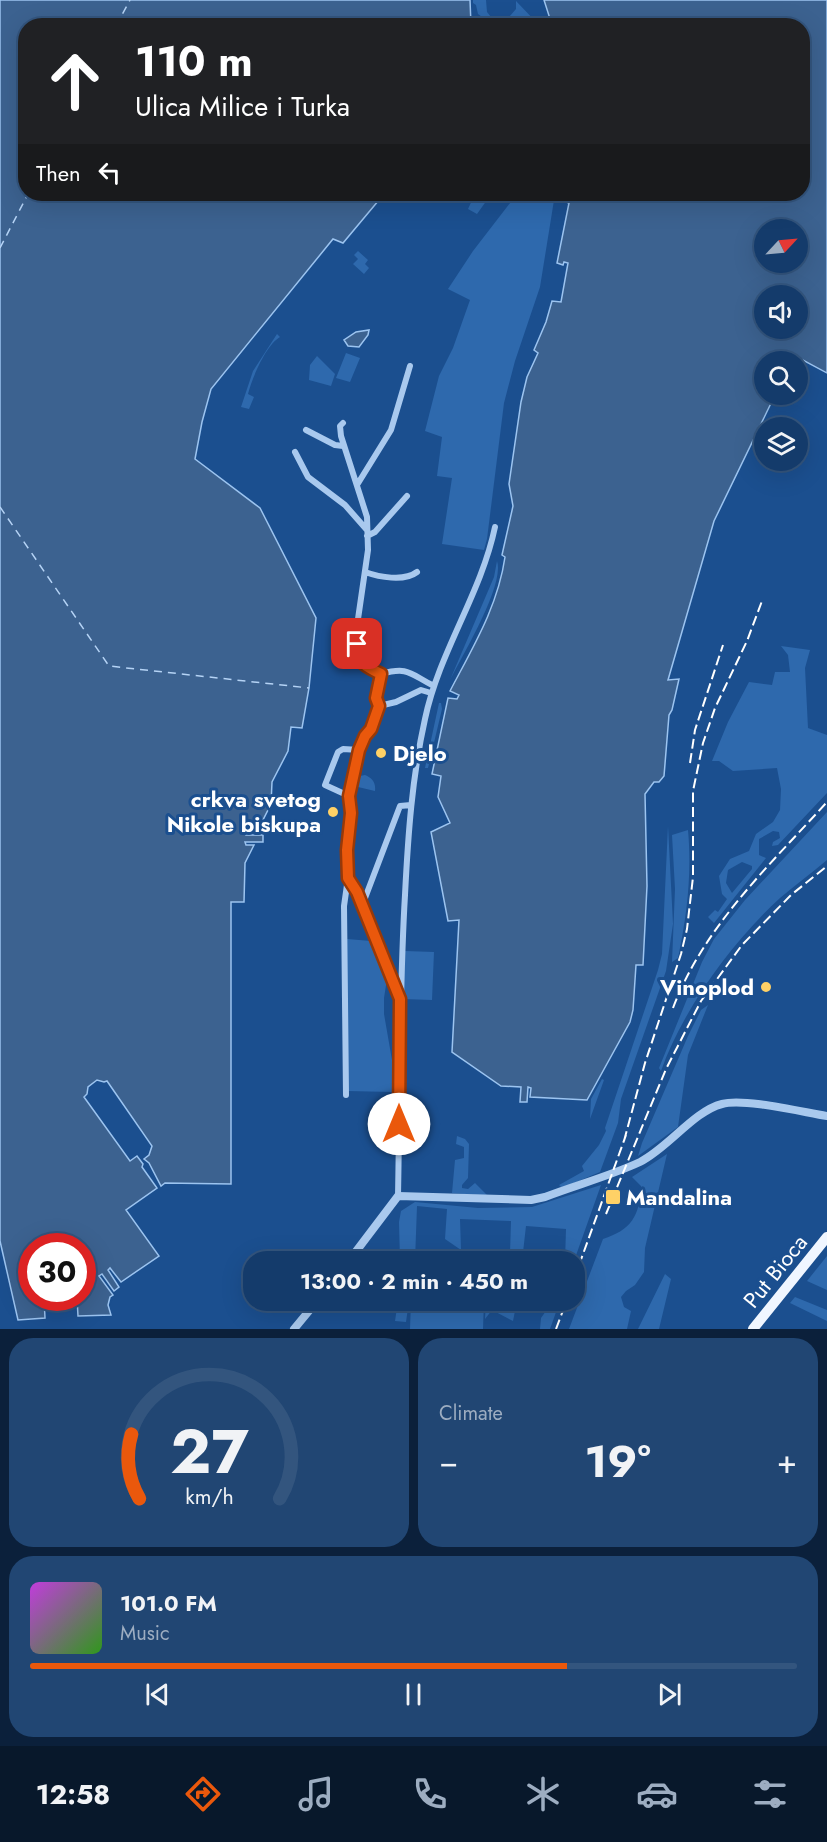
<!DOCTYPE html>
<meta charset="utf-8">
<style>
body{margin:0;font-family:Jost,sans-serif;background:#214673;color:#f1f3f6;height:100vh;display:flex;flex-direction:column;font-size:22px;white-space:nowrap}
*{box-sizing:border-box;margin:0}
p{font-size:20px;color:#9dadc1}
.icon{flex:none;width:33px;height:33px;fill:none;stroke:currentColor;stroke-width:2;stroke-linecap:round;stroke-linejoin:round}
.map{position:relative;height:1329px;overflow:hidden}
.sheet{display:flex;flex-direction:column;gap:9px;padding:9px;background:#0b203b;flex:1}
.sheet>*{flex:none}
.banner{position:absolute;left:18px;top:18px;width:792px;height:183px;border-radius:24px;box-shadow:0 6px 24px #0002,0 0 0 2px #33557e;background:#202124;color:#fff;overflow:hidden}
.needle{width:39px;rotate:64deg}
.tools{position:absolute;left:754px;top:219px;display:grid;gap:12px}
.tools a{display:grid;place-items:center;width:54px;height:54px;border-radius:50%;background:#143b6b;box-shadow:0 6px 24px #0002,0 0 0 2px #33557e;font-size:30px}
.speed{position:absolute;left:18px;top:1233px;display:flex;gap:12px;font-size:30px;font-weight:700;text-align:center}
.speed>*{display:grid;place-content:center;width:78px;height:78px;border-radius:50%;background:#143b6b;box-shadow:0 6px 24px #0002,0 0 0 2px #33557e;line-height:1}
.speed .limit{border:9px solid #d22;background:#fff;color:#111}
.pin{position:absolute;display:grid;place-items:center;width:51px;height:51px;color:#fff;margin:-26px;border-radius:12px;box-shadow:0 3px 9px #0006}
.me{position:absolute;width:66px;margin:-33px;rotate:0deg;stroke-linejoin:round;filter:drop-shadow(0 0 4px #0008)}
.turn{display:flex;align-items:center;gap:21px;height:126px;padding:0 18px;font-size:27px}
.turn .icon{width:78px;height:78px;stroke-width:2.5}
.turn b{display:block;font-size:42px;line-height:51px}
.then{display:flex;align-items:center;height:57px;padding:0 18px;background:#0003;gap:12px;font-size:22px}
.big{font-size:45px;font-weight:700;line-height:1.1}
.sheet .widget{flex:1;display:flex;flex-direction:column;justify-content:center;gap:9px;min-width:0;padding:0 21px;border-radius:24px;background:#214673}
.sheet .dial{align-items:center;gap:0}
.dial svg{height:156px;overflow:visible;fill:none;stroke:#33557e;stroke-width:7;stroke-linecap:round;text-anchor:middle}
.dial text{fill:#f1f3f6;stroke:none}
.song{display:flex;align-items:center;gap:18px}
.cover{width:72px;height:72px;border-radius:9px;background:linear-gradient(135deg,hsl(290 70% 55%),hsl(110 70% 35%))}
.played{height:6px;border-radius:3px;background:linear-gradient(90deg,#ea580c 70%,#33557e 70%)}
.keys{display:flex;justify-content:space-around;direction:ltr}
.heat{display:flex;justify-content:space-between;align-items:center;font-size:33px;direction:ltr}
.sheet .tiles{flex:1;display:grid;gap:9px;grid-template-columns:1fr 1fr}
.widget:last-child{grid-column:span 2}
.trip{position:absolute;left:243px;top:1251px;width:342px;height:60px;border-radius:24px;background:#143b6b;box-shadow:0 6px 24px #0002,0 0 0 2px #33557e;font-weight:700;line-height:60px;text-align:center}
.tabs{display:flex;height:96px;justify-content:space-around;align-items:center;background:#08182b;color:#9dadc1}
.tabs .icon{width:42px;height:42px}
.tabs .current{color:#ea580c}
.tabs b{font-size:27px;color:#f1f3f6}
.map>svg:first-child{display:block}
.green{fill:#2e69ad;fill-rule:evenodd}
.water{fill:#3c6290;stroke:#9cc4f0;stroke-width:1.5;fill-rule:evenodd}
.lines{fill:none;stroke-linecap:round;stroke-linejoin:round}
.ferry{stroke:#b5d3f5;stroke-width:1.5;stroke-dasharray:8 6;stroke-linecap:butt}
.minor{stroke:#a9c9ee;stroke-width:6}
.tertiary{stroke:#a9c9ee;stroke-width:8}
.primary{stroke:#f0f6ff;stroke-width:10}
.rail{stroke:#fff;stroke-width:2;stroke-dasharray:10 4.5;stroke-linecap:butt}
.route-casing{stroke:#983908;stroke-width:15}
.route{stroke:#ea580c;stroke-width:10}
.poi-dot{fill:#ffd166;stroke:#1b4f8f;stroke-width:2}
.labels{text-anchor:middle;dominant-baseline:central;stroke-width:6;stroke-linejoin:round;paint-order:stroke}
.poi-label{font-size:22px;font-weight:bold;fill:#fff;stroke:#1b4f8f;text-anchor:start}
.street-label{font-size:22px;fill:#fff;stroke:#1b4f8f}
</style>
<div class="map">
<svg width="827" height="1329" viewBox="0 0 827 1329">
<rect width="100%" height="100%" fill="#1b4f8f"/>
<path class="green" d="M473 0H486L487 12 495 22 493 25 478 14 476 5 473 3Z
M516 1 538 24 531 20 512 25H502L516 9Z
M478 194H481L487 200 477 214 468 209 474 196 476 197Z
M517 194H555L540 287 515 361 504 403 487 539 484 550 442 544 452 478 437 476 442 437 425 431 439 376 453 348 470 300 448 289 473 251Z
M358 251 368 260 365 264 369 268 364 274 353 264 358 259 354 255Z
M277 334 280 337C266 345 252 378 248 394L254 397 249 409 241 407 253 371Z
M346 353 360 358 350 382 336 378Z
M317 356 335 374 331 386 309 380 310 365Z
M497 561C505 585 462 656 450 680L494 577Z
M781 646 810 650 805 668 808 728 827 735V793L778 845 772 846 773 842 780 838 779 832 773 831 759 839V855L766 858 714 923 708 917 715 910 718 912 727 899 722 894 719 876 730 859 749 851 756 834 773 822 780 810 781 789 777 768 733 771 719 761H712L728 722 749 682 772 685 775 672H790L788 655ZM742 862 752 866V869L732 893 726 883 728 870Z
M439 703H441L442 709 428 768H425Z
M365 775C372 778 376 782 375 791L358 787 360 776Z
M827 812V860C812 873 795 885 780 898 732 942 683 1009 661 1071L659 1068 702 962 714 939 745 900Z
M668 826 673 924 666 971 621 1099 618 1123 600 1172 562 1188 559 1185 584 1171 582 1166 599 1145 606 1131 605 1128 658 970 662 954Z
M688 830C692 874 687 915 678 958L672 962 675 889 672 835Z
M347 939 371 941 387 979 384 998V1014L392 1060 393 1092 347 1091Z
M405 951 434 952 432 1000 403 999Z
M708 1005 688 1055 678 1127 638 1156 642 1143 688 1036 701 1010Z
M602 1079 604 1080 590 1119 591 1099Z
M457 1136 465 1139 469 1144 468 1178 462 1185V1188L468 1189 475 1183 488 1196 452 1193 455 1160 464 1158V1147L456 1144Z
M667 1154 645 1248 644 1272 635 1285 626 1291 621 1297 624 1307 631 1311 627 1329H569L603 1239C631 1230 640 1216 641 1186L632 1177Z
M601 1185 574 1261H565L566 1229 526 1226 522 1261H462V1257L510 1253 511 1221 460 1219 461 1250 445 1239 447 1209 417 1206 415 1261H400L399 1222 401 1211 415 1202 478 1208 532 1207Z
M827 1256V1290L807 1281Z
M665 1274 671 1279 659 1329H638Z
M795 1297 827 1310V1321L790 1303Z
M398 1301H409L406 1322 395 1321Z
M411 1301H484L483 1329H410Z
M486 1301H517L513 1321 492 1310 485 1319Z
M553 1301H560L550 1329H540L541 1318Z"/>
<path class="water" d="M0 0H470L471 25 26 26V194H384L343 243 333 239 211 389 202 422 195 459 260 508 316 618 309 688 302 728 291 727 288 751 272 782 271 804 262 822 263 832H246V835H263V842H245L246 845H254L245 863 244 902H231V1184L165 1183 161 1186 149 1163 144 1159 149 1155 152 1146 107 1081 104 1082 97 1080 88 1087 87 1094 84 1097 130 1161 137 1156 143 1164 142 1167 157 1188 126 1210 159 1256 121 1282 110 1268 108 1270 119 1287 114 1291 102 1274 99 1276 113 1295 110 1297 108 1305 111 1315 78 1316 77 1298H82V1246H67L66 1244 32 1246V1298H44L45 1318 18 1320 0 1241Z
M544 0H827V373L801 359 802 361 798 365V362H765V394L775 395 714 521 668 680 679 679 672 710 669 715 664 776 659 782H654L645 794 647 886 643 965H636L633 1010 630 1022 587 1100 530 1097 531 1088 528 1087 527 1102H520L521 1087 501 1086 452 1052 459 920 448 921 431 832 450 823 438 797 441 776 432 774 448 698 457 699 459 695 450 691C473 647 498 606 505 557L502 555 513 506 509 484 521 402 527 377 538 353 534 350 546 322 552 301 561 302 568 263 564 262 563 265 557 263 569 203 566 202 568 194H802V26L561 25 551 22ZM765 230H798V262H765ZM765 296H798V328H765Z
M369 330 368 335 359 347 348 346 344 340 356 332Z"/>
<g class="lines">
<path class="ferry" d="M116 26 130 0
M0 248 28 194
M0 507 109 666 309 688"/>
<path class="minor" d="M343 423 340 426 341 436 367 517 368 550 358 619V658L362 663 381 674C409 666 410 674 434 686
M306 430 335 445 343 446
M295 452 308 477 345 505 367 530
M357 485 391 430 410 366
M367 536 375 532 407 496
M365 572C379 577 404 582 417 572
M379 706 396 702 421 690 431 693
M359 750 343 749 338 752 325 785 349 796C352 823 343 850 348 876 349 882 354 888 357 892L399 998
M349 796 359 750 365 736 371 729 379 706 376 698 381 674
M362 906 400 806 411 805
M346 1095 344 906 348 878
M398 1196C400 1095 399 995 405 895 408 836 412 777 425 719 439 652 481 594 495 527"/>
<path class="tertiary" d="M348 1262 398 1196 531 1200 545 1197C576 1185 610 1176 640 1162 668 1148 694 1111 722 1104 744 1098 802 1112 827 1116
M294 1329 318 1300"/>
<path class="primary" d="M753 1329 827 1237"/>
<path class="rail" d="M690 763 695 730 723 645
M673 1008C704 926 769 866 827 802
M624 1141 645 1063 681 954 687 929 693 877V791L703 743 715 708 747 641 762 601
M606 1214 666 1069 701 1001 742 945 791 895 827 866
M574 1279 626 1135
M574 1295 583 1272
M556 1329 567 1300"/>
</g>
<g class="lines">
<defs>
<path id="route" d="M357 644C358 665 364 665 381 674L376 698 379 706 371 729 365 736 359 750 349 796 351 813 347 850 348 878 357 892 400 999 399 1124"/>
</defs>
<use href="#route" class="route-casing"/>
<use href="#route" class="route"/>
</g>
<g class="poi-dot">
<circle cx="381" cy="753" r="6"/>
<circle cx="333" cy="812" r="6"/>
<circle cx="766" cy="987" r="6"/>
<rect x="605" y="1189" width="16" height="16" rx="3"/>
</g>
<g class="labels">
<g class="poi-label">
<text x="393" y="753">Djelo</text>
<text x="321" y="799" text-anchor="end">crkva svetog<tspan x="321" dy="25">Nikole biskupa</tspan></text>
<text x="754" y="987" text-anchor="end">Vinoplod</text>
<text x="626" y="1197">Mandalina</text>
</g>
<g class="street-label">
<text transform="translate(775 1271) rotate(-51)">Put Bioca</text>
</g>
</g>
</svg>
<div class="tools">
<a><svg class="needle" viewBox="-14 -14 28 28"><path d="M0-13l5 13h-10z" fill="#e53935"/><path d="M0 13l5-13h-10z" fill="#9dadc1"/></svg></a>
<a><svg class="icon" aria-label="sound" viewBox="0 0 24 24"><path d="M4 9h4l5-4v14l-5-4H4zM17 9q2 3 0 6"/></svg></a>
<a><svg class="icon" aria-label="search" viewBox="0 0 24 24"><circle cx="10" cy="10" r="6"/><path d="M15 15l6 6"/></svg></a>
<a><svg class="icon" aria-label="layers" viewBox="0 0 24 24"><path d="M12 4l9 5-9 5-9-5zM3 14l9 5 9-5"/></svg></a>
</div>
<div class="speed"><div class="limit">30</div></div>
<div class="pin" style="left:357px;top:644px;background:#d93025"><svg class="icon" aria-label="arrive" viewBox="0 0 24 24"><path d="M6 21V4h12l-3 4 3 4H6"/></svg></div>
<svg class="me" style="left:399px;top:1124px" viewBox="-20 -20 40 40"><circle r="19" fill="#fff"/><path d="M0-13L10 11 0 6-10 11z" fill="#ea580c"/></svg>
<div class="trip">13:00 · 2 min · 450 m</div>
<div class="banner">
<div class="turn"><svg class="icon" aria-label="ahead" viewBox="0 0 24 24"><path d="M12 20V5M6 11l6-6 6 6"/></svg><div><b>110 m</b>Ulica Milice i Turka</div></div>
<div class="then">Then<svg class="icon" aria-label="left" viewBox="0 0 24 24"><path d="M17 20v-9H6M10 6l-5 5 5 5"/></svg></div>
</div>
</div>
<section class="sheet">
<div class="tiles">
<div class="widget dial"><svg viewBox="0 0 100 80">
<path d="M14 69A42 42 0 1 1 86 69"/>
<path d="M14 69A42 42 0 0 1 10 36" stroke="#ea580c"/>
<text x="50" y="56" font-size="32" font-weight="700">27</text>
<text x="50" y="72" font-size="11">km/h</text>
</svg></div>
<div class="widget"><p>Climate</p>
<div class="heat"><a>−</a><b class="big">19°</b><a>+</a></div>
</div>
<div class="widget">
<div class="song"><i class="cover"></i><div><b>101.0 FM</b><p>Music</p></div></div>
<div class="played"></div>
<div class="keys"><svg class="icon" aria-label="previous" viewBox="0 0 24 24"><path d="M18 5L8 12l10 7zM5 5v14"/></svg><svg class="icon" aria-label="pause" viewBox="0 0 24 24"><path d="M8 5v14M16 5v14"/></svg><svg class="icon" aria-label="next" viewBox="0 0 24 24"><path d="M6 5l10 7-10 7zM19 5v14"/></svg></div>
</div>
</div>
</section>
<nav class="tabs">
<b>12:58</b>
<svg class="icon current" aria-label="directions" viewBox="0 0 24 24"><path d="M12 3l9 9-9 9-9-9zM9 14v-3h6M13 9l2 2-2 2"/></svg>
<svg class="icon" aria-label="music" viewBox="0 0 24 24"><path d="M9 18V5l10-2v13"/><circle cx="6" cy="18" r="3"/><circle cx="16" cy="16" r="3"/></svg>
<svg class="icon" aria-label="phone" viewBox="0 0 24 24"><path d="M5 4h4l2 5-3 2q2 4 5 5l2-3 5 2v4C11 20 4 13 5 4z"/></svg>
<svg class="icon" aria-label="climate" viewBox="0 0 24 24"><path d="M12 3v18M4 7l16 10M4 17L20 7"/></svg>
<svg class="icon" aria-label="car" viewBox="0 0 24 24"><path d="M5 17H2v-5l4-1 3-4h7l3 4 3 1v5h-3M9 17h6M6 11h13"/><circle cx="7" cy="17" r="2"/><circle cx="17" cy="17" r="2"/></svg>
<svg class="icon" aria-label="filters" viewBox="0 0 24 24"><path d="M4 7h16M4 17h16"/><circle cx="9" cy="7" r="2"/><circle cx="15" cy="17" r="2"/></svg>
</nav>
